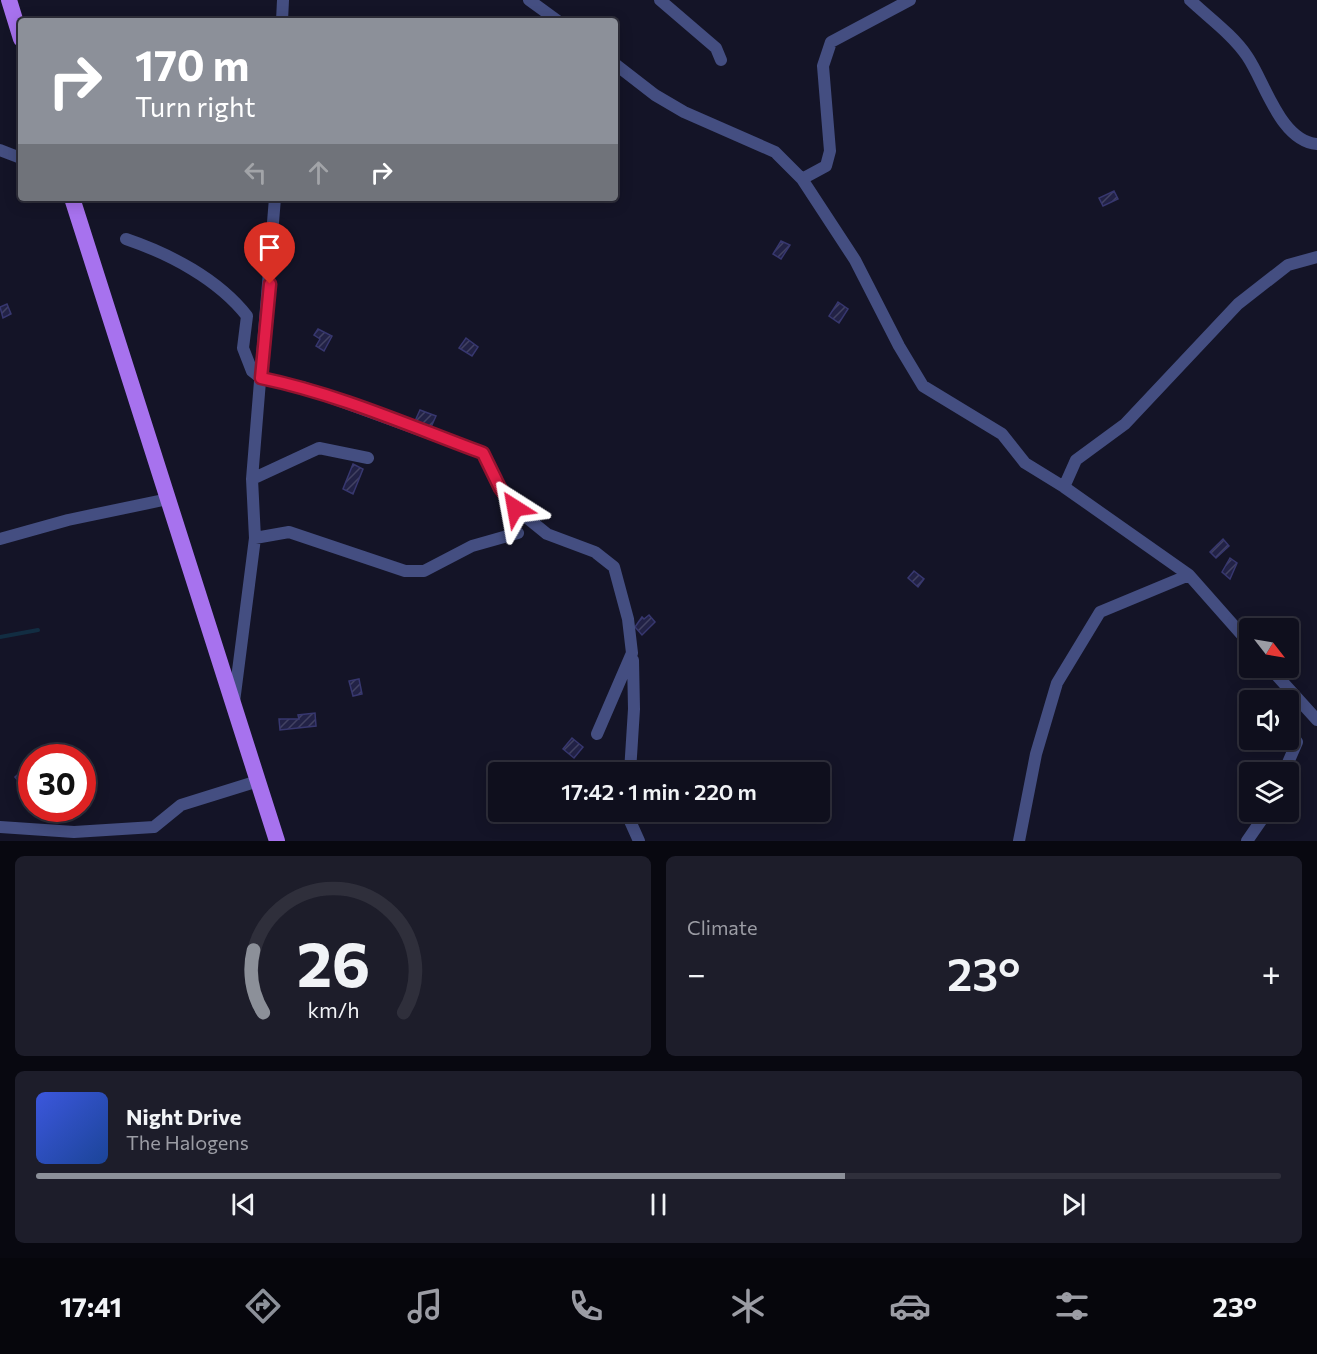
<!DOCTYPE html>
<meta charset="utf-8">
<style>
body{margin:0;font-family:Commissioner,sans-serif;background:#1d1d2a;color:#f1f3f6;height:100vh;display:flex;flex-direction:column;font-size:22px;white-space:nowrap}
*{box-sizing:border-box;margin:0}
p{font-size:20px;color:#9b9ca4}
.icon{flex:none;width:33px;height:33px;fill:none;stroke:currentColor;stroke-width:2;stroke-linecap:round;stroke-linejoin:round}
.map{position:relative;height:841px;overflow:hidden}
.sheet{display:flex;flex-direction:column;gap:15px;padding:15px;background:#080810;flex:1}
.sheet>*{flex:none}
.hud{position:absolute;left:18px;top:18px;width:600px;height:183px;border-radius:6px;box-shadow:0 3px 15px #0003,0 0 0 2px #2f2f3b;background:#8c9099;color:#fff;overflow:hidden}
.needle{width:39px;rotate:121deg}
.controls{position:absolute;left:1239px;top:618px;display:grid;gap:12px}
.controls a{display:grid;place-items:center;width:60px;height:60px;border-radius:6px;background:#0f0f1d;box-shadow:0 3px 15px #0003,0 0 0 2px #2f2f3b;font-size:30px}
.speed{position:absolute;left:18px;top:744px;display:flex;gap:12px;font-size:30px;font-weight:700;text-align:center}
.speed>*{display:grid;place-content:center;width:78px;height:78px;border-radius:50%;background:#0f0f1d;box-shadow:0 3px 15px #0003,0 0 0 2px #2f2f3b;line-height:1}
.speed .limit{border:9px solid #d22;background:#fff;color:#111}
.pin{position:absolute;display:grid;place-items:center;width:51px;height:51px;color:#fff;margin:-62px -26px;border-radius:50% 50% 50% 0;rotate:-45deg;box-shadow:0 0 6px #0007}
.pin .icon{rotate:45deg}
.me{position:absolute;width:66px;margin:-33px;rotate:326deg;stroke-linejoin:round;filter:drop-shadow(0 0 4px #0008)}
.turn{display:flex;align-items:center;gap:21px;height:126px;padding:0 18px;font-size:27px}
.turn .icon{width:78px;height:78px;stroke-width:2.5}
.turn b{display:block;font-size:42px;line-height:51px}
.lanes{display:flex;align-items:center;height:57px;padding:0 18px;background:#0003;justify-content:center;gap:30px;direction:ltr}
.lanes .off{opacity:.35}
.big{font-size:45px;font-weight:600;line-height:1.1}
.sheet .widget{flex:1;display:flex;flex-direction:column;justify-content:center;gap:9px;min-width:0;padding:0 21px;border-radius:9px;background:#1d1d2a}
.sheet .dial{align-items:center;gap:0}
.dial svg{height:156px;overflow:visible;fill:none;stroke:#2f2f3b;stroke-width:7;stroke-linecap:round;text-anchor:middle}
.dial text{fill:#f1f3f6;stroke:none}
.song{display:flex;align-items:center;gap:18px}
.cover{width:72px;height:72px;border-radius:9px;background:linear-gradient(135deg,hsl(230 70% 55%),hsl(220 70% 35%))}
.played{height:6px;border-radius:3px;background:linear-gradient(90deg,#8c9099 65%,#2f2f3b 65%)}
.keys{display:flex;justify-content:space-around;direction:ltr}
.heat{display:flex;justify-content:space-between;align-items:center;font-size:33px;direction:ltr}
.sheet .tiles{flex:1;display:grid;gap:15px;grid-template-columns:1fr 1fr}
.widget:last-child{grid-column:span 2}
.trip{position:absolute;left:488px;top:762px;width:342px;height:60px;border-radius:6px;background:#0f0f1d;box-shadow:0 3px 15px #0003,0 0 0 2px #2f2f3b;font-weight:600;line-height:60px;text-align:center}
.menu{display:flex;height:96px;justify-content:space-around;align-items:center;background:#06060c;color:#9b9ca4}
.menu .icon{width:42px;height:42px}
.menu .selected{color:#8c9099}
.menu b{font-size:27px;color:#f1f3f6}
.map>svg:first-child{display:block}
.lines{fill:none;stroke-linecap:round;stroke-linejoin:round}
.stream{stroke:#122d42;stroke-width:4}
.building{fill:url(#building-hatch);stroke:#37376f;stroke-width:1.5}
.minor{stroke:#444e81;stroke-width:12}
.major{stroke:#a772ee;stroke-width:16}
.route-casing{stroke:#92132f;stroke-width:15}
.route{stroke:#e11d48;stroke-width:10}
</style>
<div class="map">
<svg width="1317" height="841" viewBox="0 0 1317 841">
<defs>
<pattern id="building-hatch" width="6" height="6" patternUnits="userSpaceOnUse" patternTransform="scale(1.5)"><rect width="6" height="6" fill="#222246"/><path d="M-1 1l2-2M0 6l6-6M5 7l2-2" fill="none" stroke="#424262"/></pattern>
</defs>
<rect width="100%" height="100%" fill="#141427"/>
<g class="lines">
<path class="stream" d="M0 637 38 630"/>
</g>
<path class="building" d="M1114 191 1118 199 1103 206 1099 198Z
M781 241 790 245 781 259 773 254Z
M838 302 848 309 839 323 829 316Z
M7 304 11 314 3 318 0 307Z
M318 329 332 336 324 351 316 346 320 339 314 335Z
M466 338 478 347 472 356 459 348Z
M420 410 436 416 431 427 415 421Z
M353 464 363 469 353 494 343 489Z
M1223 539 1229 546 1216 558 1210 552Z
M1230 558 1237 563 1230 579 1222 572Z
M914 571 924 579 918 587 908 578Z
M649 615 655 622 642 635 635 627 642 617 644 619Z
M359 679 362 694 353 696 349 681Z
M315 713 316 726 280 730 279 719H299L298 715Z
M572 738 583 747 574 758 563 749Z
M28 765 32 769V780L22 785 15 777Z"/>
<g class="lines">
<path class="minor" d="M529 0 558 21
M660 0 716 48 721 60
M1190 0C1208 17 1233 35 1247 56 1265 82 1280 141 1317 144
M282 21 283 0
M615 64 655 95 684 112 775 152 802 179 855 260 899 346 923 386 1002 434 1025 463 1064 487 1189 575 1250 644
M0 150 18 157
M802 179 826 166 830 151 823 66 831 42 910 0
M126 239C170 254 218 279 247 316L243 348 252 371 261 378 302 387 483 453 500 488 515 508 547 534 595 552 614 567 628 619 632 653 597 734
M252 479 319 448 368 458
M1064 487 1076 460 1125 424 1238 304 1288 265 1317 257
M255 538 289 532 405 571H424L472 546 518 533
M0 539 68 520 168 499
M1270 668 1317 720
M234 702 255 538 252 479 275 198
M630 772 634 709 633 660
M1284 772 1297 742
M626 812 639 841
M0 827 74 832 154 827 181 805 258 781
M1019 841 1036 754 1057 683 1100 612 1189 575
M1247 841 1267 812"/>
<path class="major" d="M9 0 21 39
M72 198 277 841"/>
</g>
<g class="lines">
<defs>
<path id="route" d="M270 284 261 378C338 394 410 426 483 453L500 488 515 508"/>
</defs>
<use href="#route" class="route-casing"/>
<use href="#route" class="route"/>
</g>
</svg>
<div class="controls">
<a><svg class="needle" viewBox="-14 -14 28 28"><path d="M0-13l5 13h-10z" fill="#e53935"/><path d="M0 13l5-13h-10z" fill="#9b9ca4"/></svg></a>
<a><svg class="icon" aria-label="sound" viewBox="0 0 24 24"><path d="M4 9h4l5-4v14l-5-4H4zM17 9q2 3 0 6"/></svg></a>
<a><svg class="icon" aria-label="layers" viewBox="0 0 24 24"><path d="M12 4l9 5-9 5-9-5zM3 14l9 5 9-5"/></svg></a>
</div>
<div class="speed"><div class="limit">30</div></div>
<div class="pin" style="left:270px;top:284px;background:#d93025"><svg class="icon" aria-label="arrive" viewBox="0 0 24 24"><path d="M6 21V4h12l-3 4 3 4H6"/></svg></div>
<svg class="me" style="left:515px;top:508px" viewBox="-20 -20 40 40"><path d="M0-17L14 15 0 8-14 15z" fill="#e11d48" stroke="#fff" stroke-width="4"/></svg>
<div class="trip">17:42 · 1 min · 220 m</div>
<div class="hud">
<div class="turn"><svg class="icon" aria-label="right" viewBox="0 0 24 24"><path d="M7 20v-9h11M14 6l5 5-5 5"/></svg><div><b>170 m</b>Turn right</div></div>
<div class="lanes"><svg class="icon off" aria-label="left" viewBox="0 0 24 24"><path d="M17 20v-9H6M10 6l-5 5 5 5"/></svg><svg class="icon off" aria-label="ahead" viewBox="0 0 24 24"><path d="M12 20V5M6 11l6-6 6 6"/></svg><svg class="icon" aria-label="right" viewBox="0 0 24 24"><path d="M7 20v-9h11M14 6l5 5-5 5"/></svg></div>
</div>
</div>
<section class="sheet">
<div class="tiles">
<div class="widget dial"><svg viewBox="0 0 100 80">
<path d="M14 69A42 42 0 1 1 86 69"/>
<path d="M14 69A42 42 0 0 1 9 37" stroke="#8c9099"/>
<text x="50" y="56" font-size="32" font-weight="700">26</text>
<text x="50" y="72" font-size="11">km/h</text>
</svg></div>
<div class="widget"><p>Climate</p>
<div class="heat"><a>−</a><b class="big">23°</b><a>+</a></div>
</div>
<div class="widget">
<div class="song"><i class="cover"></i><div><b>Night Drive</b><p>The Halogens</p></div></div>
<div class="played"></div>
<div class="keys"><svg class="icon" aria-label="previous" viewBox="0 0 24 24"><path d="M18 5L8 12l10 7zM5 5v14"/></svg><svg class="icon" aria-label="pause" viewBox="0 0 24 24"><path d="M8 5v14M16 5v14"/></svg><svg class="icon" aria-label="next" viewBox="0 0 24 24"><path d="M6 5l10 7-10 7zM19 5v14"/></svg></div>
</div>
</div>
</section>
<nav class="menu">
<b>17:41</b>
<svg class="icon selected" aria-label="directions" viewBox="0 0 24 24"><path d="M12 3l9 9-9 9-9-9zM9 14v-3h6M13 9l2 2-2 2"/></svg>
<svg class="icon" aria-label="music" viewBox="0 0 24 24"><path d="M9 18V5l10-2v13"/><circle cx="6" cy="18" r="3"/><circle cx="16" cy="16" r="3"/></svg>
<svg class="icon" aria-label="phone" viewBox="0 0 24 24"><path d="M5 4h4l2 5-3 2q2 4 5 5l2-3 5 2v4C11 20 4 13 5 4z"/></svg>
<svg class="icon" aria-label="climate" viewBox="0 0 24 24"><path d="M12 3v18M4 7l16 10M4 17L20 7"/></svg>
<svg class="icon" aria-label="car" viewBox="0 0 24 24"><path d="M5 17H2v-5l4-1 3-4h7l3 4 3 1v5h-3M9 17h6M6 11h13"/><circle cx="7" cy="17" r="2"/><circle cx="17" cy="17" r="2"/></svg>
<svg class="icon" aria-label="filters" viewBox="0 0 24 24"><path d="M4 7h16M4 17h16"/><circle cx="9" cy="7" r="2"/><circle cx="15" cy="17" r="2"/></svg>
<b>23°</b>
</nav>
